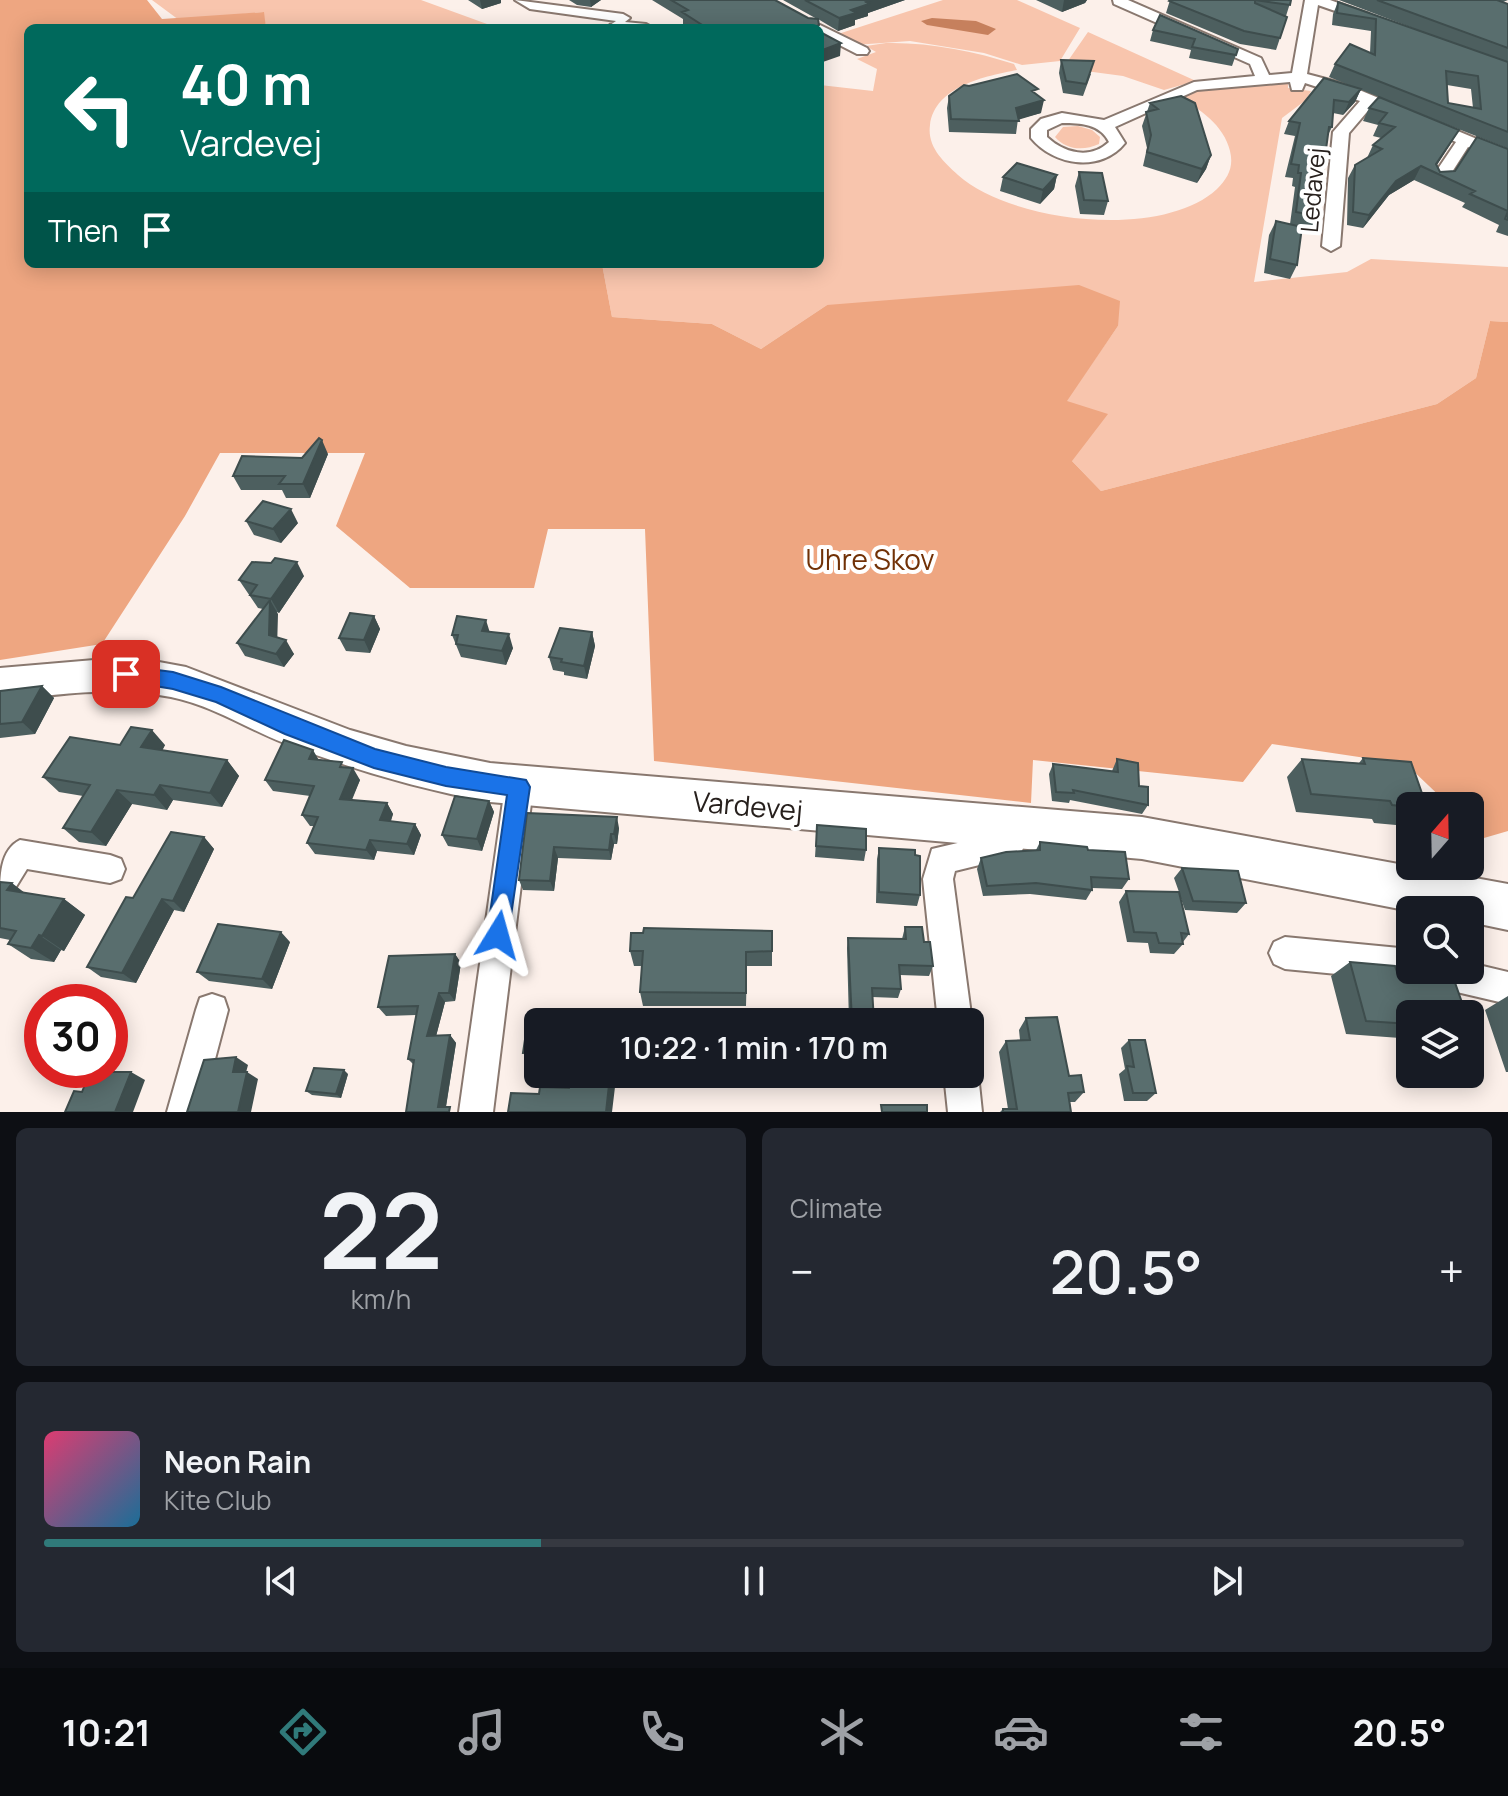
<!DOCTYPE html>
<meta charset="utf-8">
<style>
body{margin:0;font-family:Manrope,sans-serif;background:#242831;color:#f1f3f6;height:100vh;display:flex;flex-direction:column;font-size:30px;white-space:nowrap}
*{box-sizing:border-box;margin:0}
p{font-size:26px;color:#9ea1a6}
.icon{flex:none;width:44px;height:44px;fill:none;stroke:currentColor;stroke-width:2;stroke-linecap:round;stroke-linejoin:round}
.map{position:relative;height:1112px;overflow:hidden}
.drawer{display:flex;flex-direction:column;gap:16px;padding:16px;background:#0d0f14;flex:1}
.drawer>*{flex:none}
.banner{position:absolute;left:24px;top:24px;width:800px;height:244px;border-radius:12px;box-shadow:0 4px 20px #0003;background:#00695c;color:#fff;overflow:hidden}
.needle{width:52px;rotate:20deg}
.controls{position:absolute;left:1396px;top:792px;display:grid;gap:16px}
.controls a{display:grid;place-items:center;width:88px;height:88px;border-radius:12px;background:#171b24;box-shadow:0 4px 20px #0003;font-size:40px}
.speed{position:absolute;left:24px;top:984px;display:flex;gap:16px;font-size:40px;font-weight:700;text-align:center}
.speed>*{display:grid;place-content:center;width:104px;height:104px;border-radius:50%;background:#171b24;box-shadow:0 4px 20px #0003;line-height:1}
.speed .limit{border:12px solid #d22;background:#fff;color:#111}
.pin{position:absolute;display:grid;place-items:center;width:68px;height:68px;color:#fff;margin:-34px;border-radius:16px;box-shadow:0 4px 12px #0006}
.me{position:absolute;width:88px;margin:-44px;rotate:8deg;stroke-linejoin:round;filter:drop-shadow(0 0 6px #0008)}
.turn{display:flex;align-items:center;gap:28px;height:168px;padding:0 24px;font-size:36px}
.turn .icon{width:104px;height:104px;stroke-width:2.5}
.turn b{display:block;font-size:56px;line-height:68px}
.then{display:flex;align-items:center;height:76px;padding:0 24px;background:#0003;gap:16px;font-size:30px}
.big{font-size:60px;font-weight:600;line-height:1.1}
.drawer .tile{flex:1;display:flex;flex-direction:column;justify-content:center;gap:12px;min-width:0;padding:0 28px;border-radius:12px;background:#242831}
.drawer .dial{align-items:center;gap:0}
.dial b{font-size:104px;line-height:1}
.song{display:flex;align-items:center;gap:24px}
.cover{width:96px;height:96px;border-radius:12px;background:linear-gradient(135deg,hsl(340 70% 55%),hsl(200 70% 35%))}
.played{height:8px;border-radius:4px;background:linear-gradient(90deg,#307a7a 35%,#363941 35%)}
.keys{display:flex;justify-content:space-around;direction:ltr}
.heat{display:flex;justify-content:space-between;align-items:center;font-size:44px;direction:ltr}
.drawer .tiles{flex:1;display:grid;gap:16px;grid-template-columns:1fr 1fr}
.tile:last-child{grid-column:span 2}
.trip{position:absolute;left:524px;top:1008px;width:460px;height:80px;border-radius:12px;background:#171b24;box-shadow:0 4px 20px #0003;font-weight:600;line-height:80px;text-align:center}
.dock{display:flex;height:128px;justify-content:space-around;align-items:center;background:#090b0e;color:#9ea1a6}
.dock .icon{width:56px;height:56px}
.dock .on{color:#307a7a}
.dock b{font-size:36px;color:#f1f3f6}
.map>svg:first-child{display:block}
.green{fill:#f8c5ad}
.forest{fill:#eea681}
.water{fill:#c6805d}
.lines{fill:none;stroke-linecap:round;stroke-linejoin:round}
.street-casing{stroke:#89786f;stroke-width:4}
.secondary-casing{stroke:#89786f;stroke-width:4}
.street{fill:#fff;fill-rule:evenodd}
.secondary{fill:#fff;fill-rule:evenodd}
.wall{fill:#4d5f5f;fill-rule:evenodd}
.shaded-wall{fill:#3e4d4d}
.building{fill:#596e6e;stroke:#3e4d4d;stroke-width:2;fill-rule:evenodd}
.route{fill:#1a73e8;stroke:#114b97;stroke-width:2}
.labels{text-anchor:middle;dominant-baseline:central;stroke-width:8;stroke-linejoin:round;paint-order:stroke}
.far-street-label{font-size:24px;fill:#27201d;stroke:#fff}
.park-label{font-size:28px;fill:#713106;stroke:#fff}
.street-label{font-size:28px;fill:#27201d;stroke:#fff}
</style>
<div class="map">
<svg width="1508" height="1112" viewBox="0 0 1508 1112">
<rect width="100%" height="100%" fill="#fcf0ea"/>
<path class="green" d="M152 0H421L498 28H266L263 12 179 20Z
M943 0H1017L1080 28 1060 61 1022 65 984 53 910 41 854 45 835 35Z
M1088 32 1196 81 1164 90 1123 76 1063 68Z
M886 43C928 42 974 51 1014 64L1017 70C986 76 935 86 930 125 927 147 943 161 958 175 1012 223 1162 240 1217 189 1228 178 1234 167 1230 151 1224 125 1199 108 1176 96L1193 90 1288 81V88L1311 91 1306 100 1282 118 1254 282 1347 272 1371 259 1508 267V322L1490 321 1476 378 1437 404 1101 491 1072 461 1066 401 1118 326 827 305 761 349 712 324 612 317 602 264H820V85L873 91 877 69 857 59 876 52 866 46Z
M1078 126 1092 130 1100 137 1099 144C1084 151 1066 150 1055 137L1063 127Z"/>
<path class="forest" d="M0 0H147L162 19 264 12 266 28H28V264H602L612 317 712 324 761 349 827 305 1079 285 1120 301 1118 326 1067 401 1108 414 1072 461 1101 491 1437 404 1476 378 1490 321 1508 322V831L1484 838 1470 825V806H1450L1406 764 1272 744 1243 782 1033 760 1031 803 654 761 645 529H548L534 588H410L336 526 365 453H220L185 516 102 644 0 660Z"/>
<path class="water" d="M932 18 976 21 996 29 988 35 927 25 921 21Z"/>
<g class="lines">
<defs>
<path id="street" d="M515 0 623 14 630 18 625 22 646 24 653 28H612L610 25 616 21 530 9Z
M1113 0H1128L1261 58 1269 75 1292 73 1305 0H1330L1369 14V20L1364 21 1318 5 1307 74 1345 84 1508 152V163L1468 147 1445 183H1433L1431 179 1456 142 1372 106 1349 133 1340 246 1331 251 1322 246 1333 132 1360 101 1305 83 1302 90H1292L1290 82 1197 90 1115 127 1125 143C1101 173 1054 166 1031 138V129L1041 119 1062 113 1104 120 1194 82 1255 76 1250 64 1114 4ZM1062 123C1081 123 1100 124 1109 142 1090 160 1064 153 1047 137V130Z
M820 25 867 48 869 51 867 54H857L820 35V28H814Z
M519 774 529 778 533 787 493 1112H459L505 787 509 778Z
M1018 812 1028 816 1033 826 1020 855 955 871 953 879 972 1022 970 1026V1022H938L923 879 932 849 1000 833 1008 816Z
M20 840 110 855 121 859 125 869 121 879 110 883 27 869 11 895 0 900C0 876 0 850 20 840Z
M1285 937 1410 949V970H1470V963L1508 972V1004L1431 986 1418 978 1410 981 1285 969 1274 964 1269 953 1274 942Z
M212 994 224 998 228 1010 201 1112H167L196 1010 200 998Z
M970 1061 978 1074 982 1112H948L944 1074H970Z"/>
<path id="secondary" d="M106 659 148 660 186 667 350 730 406 746 490 763 1142 817 1508 884V930L1470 922V910L1410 911 1142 859 490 802C419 789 351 769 284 743 246 728 211 705 171 697 114 686 56 694 0 702V668Z"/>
</defs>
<use href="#street" class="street-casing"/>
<use href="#secondary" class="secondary-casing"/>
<use href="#street" class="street"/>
<use href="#secondary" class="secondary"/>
</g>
<path class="wall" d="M468 0H501V3L482 9Z
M569 0H601L591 7 577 5Z
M652 0H775L808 18 817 19 783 0H905L868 13V16L855 20V25L838 31 818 19 819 28H689L683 24V19Z
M1036 0H1087L1085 3 1062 12Z
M1170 0H1291L1286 16 1287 17 1276 50 1240 44 1166 13Z
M1339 0H1508L1503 2 1508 4V236L1496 232 1499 225 1462 207 1465 203 1414 180 1389 195 1363 228 1347 225 1348 178 1355 165 1367 158 1373 145 1381 138 1373 136 1378 125 1363 121 1369 108 1379 97 1329 77 1335 64 1370 53 1371 31 1332 25 1333 14 1338 2 1431 35ZM1447 85 1471 89 1473 108 1448 103ZM1394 103 1438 121 1504 147 1455 171 1440 172 1437 165 1451 143Z
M1153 30 1238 49 1232 66 1189 58 1191 50 1150 41Z
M1061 60 1091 74 1083 96 1063 93 1059 73Z
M1324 78 1361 89 1355 102 1343 115 1333 113 1332 127 1327 137 1317 216 1311 230 1302 228 1297 265 1290 279 1264 273 1269 235 1276 221 1290 224 1295 187 1292 186 1293 178 1285 177 1295 136 1284 134 1289 121Z
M969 86 1037 95 1041 113 1018 119 1016 134 949 132 947 108 949 96Z
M1181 96 1211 155 1206 169 1197 183 1143 166 1147 148 1142 126 1150 103Z
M1079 172 1108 201 1104 215 1080 214 1075 186Z
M1057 175 1054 189 1040 204 1000 191 1003 177Z
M328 454 310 498H286L282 490H241L233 476 302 458Z
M246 521 298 523 281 543 254 535Z
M304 576 279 613 277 612V638L294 654 284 667 245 656 237 643 263 609 258 608 239 580Z
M374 616 380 629 370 653 346 651 339 638Z
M490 632 513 648 506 665 461 657 452 635Z
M592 632 595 646 587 679 564 675V672L553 670 549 657Z
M42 686 54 698 35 734 0 738V691Z
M120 745H165L162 751 227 760 239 776 222 807 173 800 167 810 132 804 106 846 79 842 63 828 83 796 59 792 43 777Z
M1363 758 1410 806V833L1407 826 1374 823 1372 819 1296 812 1287 777 1302 759 1359 763Z
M1117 759 1139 786 1148 805 1142 814 1070 800 1069 803 1052 801 1049 774 1053 764 1112 771Z
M319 760 345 767 360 780 352 800 387 803 393 814 391 821 415 824 421 835 414 855 377 851 374 860 315 854 307 843 314 826H310L302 815 310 796 273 791 265 780Z
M489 801 494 812 482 851 448 846 442 835Z
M527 813 619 828 617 844H614L611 860 558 858 554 891 523 890 519 880Z
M817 825 866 850 864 861 815 857Z
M204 837 214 849 184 912 174 910 136 983 101 977 87 967 133 898Z
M1040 842 1088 850 1129 879 1122 889 1092 888V890L1086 900 1030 894 983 896 977 869 981 858 1036 850Z
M879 848 920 895 917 906 876 903 877 859Z
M1182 868 1246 903 1237 913 1185 910 1180 896 1189 934 1183 942V944L1174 954 1150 953 1148 943 1127 942 1119 902 1126 891 1179 892 1174 878Z
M0 882 25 893 64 899 85 915 64 951 61 950 54 962 31 959 8 944 10 940 0 938Z
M905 927 924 942 933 966 929 976 900 975 901 989 898 998 872 997 874 1022H849L847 948 848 938 902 939Z
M290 942 272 989 209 981 197 972Z
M630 951H772V966H747L746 1006H643L640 992 642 966H634Z
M455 954 461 963 455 1001 445 1002 436 1036 450 1035 456 1043 446 1107 406 1112 413 1064 408 1059 416 1015 386 1016 378 1007Z
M1350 962 1410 1014V1047H1402L1400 1038 1346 1034 1331 976Z
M1508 996V1072H1506L1485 1010Z
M1026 1018 1069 1076 1084 1092 1075 1102H1070L1071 1112H1000L1003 1109H1008L999 1052 1006 1041 1020 1040 1019 1030Z
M538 1027V1057H526L523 1053Z
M1129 1040 1156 1093 1147 1101H1124L1119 1074 1125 1069 1121 1048Z
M348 1074 341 1098 312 1095 306 1091Z"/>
<path class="shaded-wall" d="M480 0H501V3L482 9Z
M590 0H601L591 7Z
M872 0H905L868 13V16L855 20V25L838 31 839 18 851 10Z
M1064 0H1087L1085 3 1062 12Z
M841 43 840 56 820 63V51Z
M1361 89 1355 102 1343 115 1349 102Z
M1044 100 1041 113 1014 121 1016 108Z
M1459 130 1451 143 1432 172 1436 164Z
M1211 155 1206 169 1197 183 1202 169Z
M1421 166 1414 180 1389 195 1363 228 1369 215 1396 181Z
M1057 175 1054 189 1040 204 1043 190Z
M322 440 328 454 310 498 303 484Z
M291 509 298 523 281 543 273 529Z
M297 562 304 576 279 613 271 599Z
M270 600 278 614 277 649 269 635Z
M374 616 380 629 370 653 364 640Z
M486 620 490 633 482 631Z
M592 632 595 646 587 679 584 666Z
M509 634 513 648 506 665 502 651Z
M286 640 294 654 284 667 276 654Z
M42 686 54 698 35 734 22 722Z
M152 730 165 745 155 763 141 747Z
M313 750 320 762 309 759Z
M227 760 239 776 222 807 210 793Z
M353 768 360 780 347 810 340 799Z
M160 785 173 800 167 810 154 795Z
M117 790 132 804 106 846 91 832Z
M489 801 494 812 482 851 477 839Z
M387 803 393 814 387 831 380 820Z
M617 817 619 828 617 844 614 834Z
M415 824 421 835 414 855 407 844Z
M611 834 614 844 611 860 609 850Z
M204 837 214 849 184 912 173 901Z
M370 840 377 851 374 860 366 850Z
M554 847 558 858 554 891 550 881Z
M12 883 34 900 7 890Z
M64 899 85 915 64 951 42 936Z
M162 899 174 910 136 983 122 973Z
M281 932 290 942 272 989 262 979Z
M39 935 61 950 54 962 31 948Z
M455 954 461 963 455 1001 449 993Z
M439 993 445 1002 434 1044 427 1036Z
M450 1035 456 1043 445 1112 438 1107Z
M236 1057 248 1065 244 1080 233 1072Z
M344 1070 348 1074 341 1098 336 1094Z
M131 1072 145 1080 133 1112H115Z
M247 1072 258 1079 251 1112H238Z
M610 1076 615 1087 612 1112H606Z"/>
<path class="building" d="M671 0H775L808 18 818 19 819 25 813 28H707L682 12 688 10Z
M805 0H872L866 2 869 4 851 10 856 13 839 18Z
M1170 0H1291L1290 5 1255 0V3L1287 17 1280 38 1244 31 1169 1Z
M1377 0H1497L1508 4V48Z
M1338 2 1508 62V132L1335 64 1350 44 1375 55 1376 19 1337 13ZM1446 71 1478 76 1481 109 1448 103Z
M1160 15 1238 49 1236 55 1192 47 1195 39 1153 30Z
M820 32 841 43 820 51Z
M1061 60 1094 61 1086 84 1066 81Z
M1017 74 1038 89 1032 91 1044 100 1016 108 1019 121 951 119 949 96 964 85 969 86Z
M1324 78 1361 89 1349 102 1334 100 1332 127H1329L1317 216 1296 212 1301 173H1298L1299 165 1291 164 1300 123 1289 121Z
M1181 96 1195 103 1211 155 1202 169 1147 152 1151 135 1146 112 1158 109 1150 103Z
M1379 97 1459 130 1436 164 1440 172 1455 171 1477 137 1508 149V220L1505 219 1508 211 1470 194 1475 191 1421 166 1396 181 1369 215 1353 212 1355 165 1382 149 1373 145 1395 127 1379 123 1387 113 1369 108Z
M1017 163 1057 175 1043 190 1003 177Z
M1079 172 1102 173 1108 201 1084 200Z
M1276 221 1302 227 1297 265 1270 259Z
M319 438 322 440 303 484H279L285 476H233L242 456 302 458Z
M263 501 291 509 273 529 246 521Z
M275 558 297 562 271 599 250 595 257 585 239 580 252 562 271 563Z
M270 600 269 635 286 640 276 654 237 643Z
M350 613 374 616 364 640 339 638Z
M457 616 486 620 482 631 509 634 502 651 456 644 458 635H452Z
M560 628 592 632 584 666 561 662 562 659 549 657Z
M42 686 22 722 0 724V691Z
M131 727 152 730 141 747 227 760 210 793 160 785 154 795 117 790 91 832 63 828 90 785 43 777 70 737 120 745Z
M284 740 313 750 309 759 342 762 340 767 353 768 340 799 387 803 380 820 415 824 407 844 370 840 366 850 307 843 318 817 302 815 314 786 265 780Z
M1363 758 1411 762 1424 799 1441 800 1443 806 1410 807 1392 805 1390 801 1311 794 1302 759 1365 764Z
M1117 759 1138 763 1139 786 1148 787V805L1073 790 1074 793 1056 792 1053 764 1118 772Z
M455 796 489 801 477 839 442 835Z
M527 813 617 817 614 834H611L609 850 554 847 550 881 519 880Z
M817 825 866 829V850L816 846Z
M171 832 204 837 173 901 162 899 122 973 87 967 126 897 133 898Z
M1040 842 1087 847 1088 850 1125 852 1129 879 1091 877 1092 890 1036 883 987 886 981 858 1006 852 1040 850Z
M879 848 915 850V855L920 856V895L879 892Z
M1182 868 1238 871 1246 903 1193 901Z
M0 882 12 883 7 890 64 899 42 936 39 935 31 948 8 944 16 931 0 928Z
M1126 891 1179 892 1189 934 1181 933 1183 944 1159 943 1156 933 1134 932Z
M218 924 281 932 262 979 197 972Z
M905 927H922L924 942H930L933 966 899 965 901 989 872 988 874 1022H852L848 938 906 939Z
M644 928 772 931V951L746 952V993L640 992 643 951H630L631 933H643Z
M455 954 449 993H439L427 1036 450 1035 438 1107H450L449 1112H406L414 1060 408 1059 418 1006 378 1007 389 956Z
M1350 962 1395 966 1397 972 1453 977 1466 1014H1410V1024L1366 1021Z
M1057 1017 1069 1076 1081 1075 1084 1092 1068 1093 1071 1112H1003V1109H1017L1006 1041 1030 1040 1026 1018Z
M527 1026 538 1027V1052L523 1053Z
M1470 1026 1474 1038 1470 1037Z
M1129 1040H1145L1156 1093H1133L1127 1066 1134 1067Z
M236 1057 233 1072H247L238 1112H187L204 1060Z
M314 1068 344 1070 336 1094 306 1091Z
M90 1072H131L115 1112H65L74 1091 82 1092Z
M571 1074 610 1076 606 1112H508L511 1093 539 1094 540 1087 569 1088Z
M881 1105H927V1112H882Z"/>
<path class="route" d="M126 666 173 672 221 687 375 749 446 767 526 780 530 787 507 943 498 947 490 943 487 935 507 795 446 786 374 768 285 734 216 702 173 689 119 680 116 674 119 668Z"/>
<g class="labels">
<g class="far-street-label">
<text transform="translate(1312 190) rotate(-85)">Ledavej</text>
</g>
<g class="park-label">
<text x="870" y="559">Uhre Skov</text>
</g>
<g class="street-label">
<text transform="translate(748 805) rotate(5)">Vardevej</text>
</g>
</g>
</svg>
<div class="controls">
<a><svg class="needle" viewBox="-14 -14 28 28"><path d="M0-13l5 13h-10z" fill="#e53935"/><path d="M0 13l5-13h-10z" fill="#9ea1a6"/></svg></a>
<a><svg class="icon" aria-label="search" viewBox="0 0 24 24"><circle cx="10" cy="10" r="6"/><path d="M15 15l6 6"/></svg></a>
<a><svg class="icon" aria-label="layers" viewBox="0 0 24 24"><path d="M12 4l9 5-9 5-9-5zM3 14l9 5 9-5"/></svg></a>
</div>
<div class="speed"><div class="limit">30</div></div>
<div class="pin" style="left:126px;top:674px;background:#d93025"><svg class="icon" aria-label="arrive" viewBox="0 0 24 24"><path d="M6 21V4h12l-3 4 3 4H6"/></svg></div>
<svg class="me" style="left:498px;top:935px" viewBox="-20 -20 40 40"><path d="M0-17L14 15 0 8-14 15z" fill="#1a73e8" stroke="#fff" stroke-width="4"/></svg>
<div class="trip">10:22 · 1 min · 170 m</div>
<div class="banner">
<div class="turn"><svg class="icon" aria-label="left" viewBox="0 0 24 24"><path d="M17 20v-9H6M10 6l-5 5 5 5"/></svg><div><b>40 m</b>Vardevej</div></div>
<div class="then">Then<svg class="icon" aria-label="arrive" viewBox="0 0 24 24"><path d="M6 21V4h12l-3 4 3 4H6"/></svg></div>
</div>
</div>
<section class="drawer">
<div class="tiles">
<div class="tile dial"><b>22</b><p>km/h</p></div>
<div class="tile"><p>Climate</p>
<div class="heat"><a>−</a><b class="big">20.5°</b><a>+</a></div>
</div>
<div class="tile">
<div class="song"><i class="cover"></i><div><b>Neon Rain</b><p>Kite Club</p></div></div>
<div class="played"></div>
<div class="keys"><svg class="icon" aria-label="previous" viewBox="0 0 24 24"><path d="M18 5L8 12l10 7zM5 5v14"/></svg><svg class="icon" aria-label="pause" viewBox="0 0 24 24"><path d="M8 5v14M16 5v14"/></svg><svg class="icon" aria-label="next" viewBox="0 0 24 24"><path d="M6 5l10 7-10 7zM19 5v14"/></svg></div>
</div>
</div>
</section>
<nav class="dock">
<b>10:21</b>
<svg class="icon on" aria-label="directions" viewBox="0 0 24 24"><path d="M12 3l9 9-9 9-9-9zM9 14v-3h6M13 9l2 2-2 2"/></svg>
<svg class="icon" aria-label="music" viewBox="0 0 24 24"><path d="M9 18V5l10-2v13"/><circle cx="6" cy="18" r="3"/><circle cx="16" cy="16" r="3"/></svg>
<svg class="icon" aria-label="phone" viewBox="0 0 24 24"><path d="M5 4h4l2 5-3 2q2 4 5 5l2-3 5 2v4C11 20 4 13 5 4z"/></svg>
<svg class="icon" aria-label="climate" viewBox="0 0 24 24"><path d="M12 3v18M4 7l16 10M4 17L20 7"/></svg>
<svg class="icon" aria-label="car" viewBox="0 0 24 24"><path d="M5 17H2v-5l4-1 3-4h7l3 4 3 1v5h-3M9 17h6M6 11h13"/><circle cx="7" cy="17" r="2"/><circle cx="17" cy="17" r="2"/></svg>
<svg class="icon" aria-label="filters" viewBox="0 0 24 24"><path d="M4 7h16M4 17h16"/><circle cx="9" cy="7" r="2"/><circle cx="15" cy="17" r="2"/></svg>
<b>20.5°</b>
</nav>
